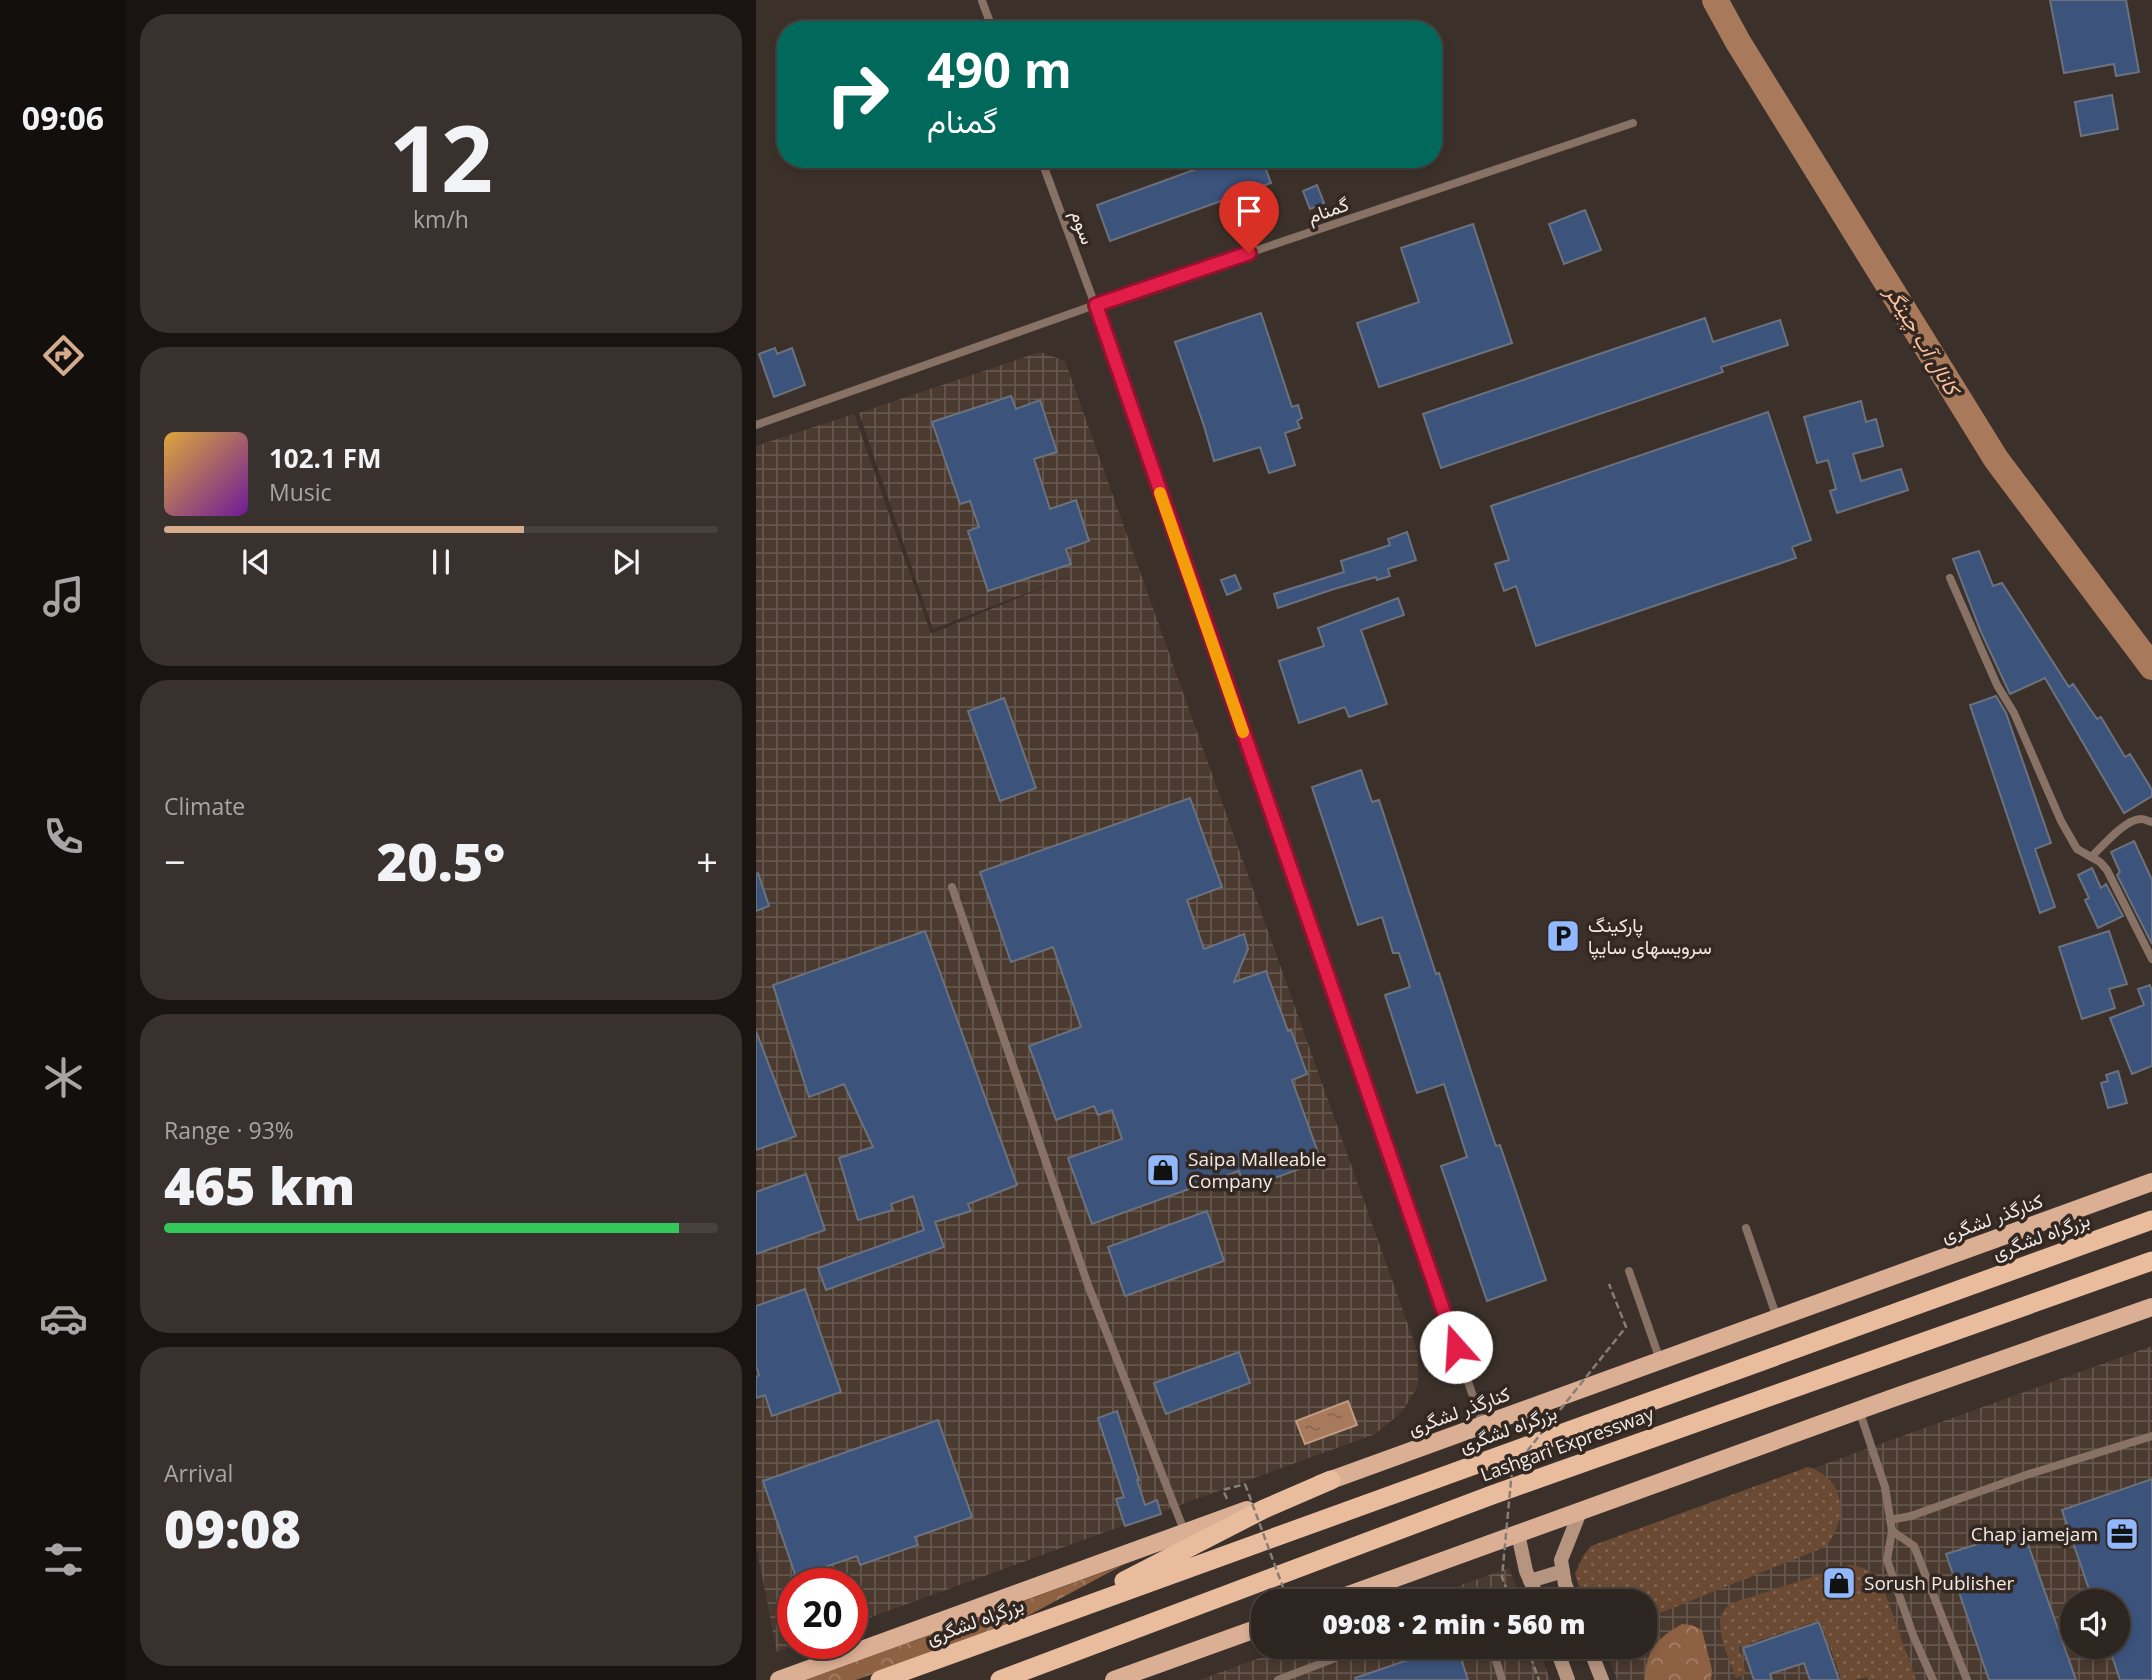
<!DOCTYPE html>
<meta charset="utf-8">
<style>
body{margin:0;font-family:"Open Sans",Vazirmatn,sans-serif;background:#39312d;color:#f1f3f6;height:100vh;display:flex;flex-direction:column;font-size:26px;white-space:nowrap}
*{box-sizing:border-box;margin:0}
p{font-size:23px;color:#a7a5a5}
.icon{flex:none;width:38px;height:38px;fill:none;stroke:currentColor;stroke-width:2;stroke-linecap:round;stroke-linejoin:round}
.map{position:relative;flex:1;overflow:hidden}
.side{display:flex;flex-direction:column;gap:14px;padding:14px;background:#191412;width:630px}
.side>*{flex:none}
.hud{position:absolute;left:21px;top:21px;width:665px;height:147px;border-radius:28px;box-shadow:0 4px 10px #0003,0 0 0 2px #48423e;background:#00695c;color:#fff;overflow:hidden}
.buttons{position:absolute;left:1304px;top:1589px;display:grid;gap:14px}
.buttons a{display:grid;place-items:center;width:70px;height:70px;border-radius:50%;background:#2d2520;box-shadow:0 4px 10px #0003,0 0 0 2px #48423e;font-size:35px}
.speed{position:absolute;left:21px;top:1568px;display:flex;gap:14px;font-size:35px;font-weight:700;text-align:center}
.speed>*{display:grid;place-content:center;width:91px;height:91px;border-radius:50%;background:#2d2520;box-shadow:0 4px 10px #0003,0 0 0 2px #48423e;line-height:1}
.speed .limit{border:10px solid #d22;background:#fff;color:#111}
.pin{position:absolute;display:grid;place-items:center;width:60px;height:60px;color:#fff;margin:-72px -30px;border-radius:50% 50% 50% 0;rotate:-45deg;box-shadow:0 0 7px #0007}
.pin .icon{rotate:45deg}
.me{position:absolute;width:77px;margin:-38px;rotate:341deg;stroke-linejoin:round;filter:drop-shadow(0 0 5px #0008)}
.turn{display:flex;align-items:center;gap:24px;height:147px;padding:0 35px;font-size:32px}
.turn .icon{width:91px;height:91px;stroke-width:2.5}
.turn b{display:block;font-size:49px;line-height:60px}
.big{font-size:52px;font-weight:800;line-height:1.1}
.side .widget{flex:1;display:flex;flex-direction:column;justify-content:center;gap:10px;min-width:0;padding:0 24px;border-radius:28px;background:#39312d}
.side .dial{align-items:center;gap:0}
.dial b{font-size:91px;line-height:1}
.song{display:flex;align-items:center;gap:21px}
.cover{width:84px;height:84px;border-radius:10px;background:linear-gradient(135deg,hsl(40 70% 55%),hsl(280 70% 35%))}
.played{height:7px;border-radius:4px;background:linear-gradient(90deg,#d6ab8b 65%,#48423e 65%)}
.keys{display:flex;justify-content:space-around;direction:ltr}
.heat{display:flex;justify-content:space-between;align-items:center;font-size:38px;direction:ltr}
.charge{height:10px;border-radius:5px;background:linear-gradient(90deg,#34c759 93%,#48423e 0)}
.trip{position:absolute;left:495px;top:1589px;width:406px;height:70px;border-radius:28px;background:#2d2520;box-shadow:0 4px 10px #0003,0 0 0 2px #48423e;font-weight:800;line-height:70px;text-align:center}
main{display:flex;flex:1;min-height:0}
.menu{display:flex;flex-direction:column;width:126px;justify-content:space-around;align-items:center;background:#120f0d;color:#a7a5a5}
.menu .icon{width:49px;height:49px}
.menu .selected{color:#d6ab8b}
.menu b{font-size:32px;color:#f1f3f6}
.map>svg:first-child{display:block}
.industrial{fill:url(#industrial-grid);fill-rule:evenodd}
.green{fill:url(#green-dots)}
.forest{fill:url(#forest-crowns)}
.water{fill:url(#water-ripples);stroke:#bf9b84;stroke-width:2}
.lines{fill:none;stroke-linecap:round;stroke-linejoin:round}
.river{stroke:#a9795b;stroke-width:26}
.building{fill:#3c537c;stroke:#6b727d;stroke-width:2}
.path{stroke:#877e77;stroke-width:2.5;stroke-dasharray:7 3.5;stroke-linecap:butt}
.service{stroke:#877265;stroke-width:8}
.secondary{stroke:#b69580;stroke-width:14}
.primary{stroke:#daaf94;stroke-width:18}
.trunk{stroke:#eabc9e;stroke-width:19}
.path-bridge{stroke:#877e77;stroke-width:2.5;stroke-dasharray:7 3.5;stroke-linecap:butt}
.route-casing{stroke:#92132f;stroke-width:18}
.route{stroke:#e11d48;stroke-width:12}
.slow{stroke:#f59e0b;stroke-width:12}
.labels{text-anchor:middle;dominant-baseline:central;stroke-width:7;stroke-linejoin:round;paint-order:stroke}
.street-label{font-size:19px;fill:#f1eae5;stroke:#322721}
.poi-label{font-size:19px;fill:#f1eae5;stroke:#322721;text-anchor:start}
.water-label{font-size:21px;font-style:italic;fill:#fcc29d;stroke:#322721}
</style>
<main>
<nav class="menu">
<b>09:06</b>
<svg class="icon selected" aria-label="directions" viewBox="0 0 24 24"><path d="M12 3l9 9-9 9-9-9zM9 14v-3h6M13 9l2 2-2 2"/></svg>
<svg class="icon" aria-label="music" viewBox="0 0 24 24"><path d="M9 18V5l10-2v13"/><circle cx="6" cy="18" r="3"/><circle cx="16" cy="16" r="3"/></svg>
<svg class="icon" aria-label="phone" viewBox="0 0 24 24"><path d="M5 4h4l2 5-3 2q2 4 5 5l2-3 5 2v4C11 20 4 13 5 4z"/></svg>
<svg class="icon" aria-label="climate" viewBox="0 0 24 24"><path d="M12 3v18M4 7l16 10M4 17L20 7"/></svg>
<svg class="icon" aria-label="car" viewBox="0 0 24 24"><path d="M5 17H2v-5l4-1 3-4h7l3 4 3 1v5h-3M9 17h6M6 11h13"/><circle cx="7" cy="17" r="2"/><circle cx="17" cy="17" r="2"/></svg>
<svg class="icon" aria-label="filters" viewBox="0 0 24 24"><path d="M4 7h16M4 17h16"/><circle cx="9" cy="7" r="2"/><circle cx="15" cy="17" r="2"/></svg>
</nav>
<section class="side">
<div class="widget dial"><b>12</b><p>km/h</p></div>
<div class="widget">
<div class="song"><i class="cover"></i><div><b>102.1 FM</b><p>Music</p></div></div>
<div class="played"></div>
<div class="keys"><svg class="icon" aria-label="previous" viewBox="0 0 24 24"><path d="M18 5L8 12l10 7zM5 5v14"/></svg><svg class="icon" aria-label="pause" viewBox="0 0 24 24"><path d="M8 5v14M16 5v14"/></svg><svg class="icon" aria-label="next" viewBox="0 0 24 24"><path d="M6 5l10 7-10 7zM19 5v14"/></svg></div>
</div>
<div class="widget"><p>Climate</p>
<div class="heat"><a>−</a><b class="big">20.5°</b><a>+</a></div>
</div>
<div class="widget"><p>Range · 93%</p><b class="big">465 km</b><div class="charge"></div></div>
<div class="widget"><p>Arrival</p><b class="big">09:08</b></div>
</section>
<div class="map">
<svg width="1396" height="1680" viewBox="0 0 1396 1680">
<defs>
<pattern id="industrial-grid" width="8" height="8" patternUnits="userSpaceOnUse" patternTransform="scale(1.75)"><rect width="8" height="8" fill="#4b3a2f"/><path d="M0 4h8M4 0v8" fill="none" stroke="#65574d"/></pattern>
<pattern id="green-dots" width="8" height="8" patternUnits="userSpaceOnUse" patternTransform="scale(1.75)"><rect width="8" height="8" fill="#6b4a34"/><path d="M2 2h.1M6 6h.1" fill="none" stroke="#816451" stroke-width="1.8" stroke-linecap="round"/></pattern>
<pattern id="forest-crowns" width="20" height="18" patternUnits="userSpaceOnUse" patternTransform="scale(1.75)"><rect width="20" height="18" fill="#8e6143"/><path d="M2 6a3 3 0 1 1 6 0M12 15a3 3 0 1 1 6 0" fill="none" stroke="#a47f67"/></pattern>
<pattern id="water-ripples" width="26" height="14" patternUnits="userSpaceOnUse" patternTransform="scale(1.75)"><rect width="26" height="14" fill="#a9795b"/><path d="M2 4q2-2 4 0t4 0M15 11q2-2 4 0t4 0" fill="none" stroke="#876753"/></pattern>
</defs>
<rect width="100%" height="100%" fill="#3c312a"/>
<path class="industrial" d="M284 352 309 361 662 1353V1386L646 1412 619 1434 96 1624V1584H37V1643H45L21 1652 0 1545V446L98 414 175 634 320 574 177 629 103 413Z
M1396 1346V1680H861L849 1647H889V1601L842 1546ZM1316 1601H1362V1647H1316Z
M753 1568 765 1601H660Z
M535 1647H782L794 1680H443Z"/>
<path class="green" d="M1052 1467C1090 1479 1093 1520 1069 1547L889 1619V1601H828L819 1574 827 1556 835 1546Z
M1094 1565C1108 1567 1116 1571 1125 1582L1160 1680H1113L1112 1677 1099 1680H1086L1064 1620 983 1647 990 1674 980 1678C974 1660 953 1620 972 1606 976 1603 983 1601 988 1599Z"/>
<path class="forest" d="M367 1565 264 1620 100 1680H49Z
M926 1624 936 1625 946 1630 956 1670 955 1680H889C890 1650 900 1639 926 1624Z"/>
<path class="water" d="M592 1401 601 1425 549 1444 540 1421Z"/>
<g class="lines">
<path class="river" d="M959 0 982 42 1240 459 1396 667"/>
</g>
<path class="building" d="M1294 0H1370L1383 72 1360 76 1358 64 1308 73Z
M1356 95 1362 129 1325 136 1319 102Z
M468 159H506L515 183 354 241 341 205Z
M561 185 568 203 554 209 547 191Z
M829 210 845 250 808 264 793 224Z
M717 224 756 343 623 387 601 323 663 302 645 248Z
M505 313 536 407 542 405 546 418 541 421 544 428 529 433 539 465 513 473 504 447 458 461 448 426 419 342Z
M949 318 957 342 1024 320 1032 345 965 367 967 372 685 468 667 414Z
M19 348 21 354 36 348 49 385 18 397 3 354Z
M255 396 260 409 284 400 301 452 278 459 294 509 320 500 333 541 310 549 315 564 232 591 212 531 223 527 214 501 204 504 176 422Z
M1105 401 1110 422 1120 419 1127 446 1097 454 1105 481 1145 469 1152 490 1081 513 1074 491 1080 489 1072 460 1061 463 1048 417Z
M1012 412 1055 540 1036 547 1040 558 780 646 760 586 748 591 739 564 753 560 735 506Z
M651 532 660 560 632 569 634 576 621 580 620 577 578 589 522 608 518 594 588 572 585 561 634 545 632 539Z
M1223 551 1237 586 1246 583 1313 687 1317 684 1341 719 1345 717 1369 757 1374 754 1396 790V796L1368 813 1289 678 1254 694 1225 632 1197 559Z
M479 575 485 589 471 595 465 580Z
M642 598 648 615 605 630 631 704 593 717 589 707 543 723 523 661 568 646 562 628Z
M1240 696 1250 713 1295 843 1279 849 1299 907 1284 913 1214 705Z
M248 698 280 788 244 801 212 711Z
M605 770 616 802 623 800 680 974 683 973 728 1111 740 1146 744 1145 790 1280 731 1301 685 1166 711 1157 688 1084 661 1093 629 995 654 987 643 953H637L626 917 602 925 556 787Z
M434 798 466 887 431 900 448 949 488 934 492 949 478 982 510 971 532 1031 535 1030 551 1074 536 1080 565 1161 489 1189 483 1171 336 1224 312 1158 366 1139 356 1110 342 1115 338 1106 300 1120 273 1046 325 1027 297 947 255 962 224 872Z
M1378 841 1396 880V944L1361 875 1364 872 1355 852Z
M1336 868 1345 888 1350 884 1367 916 1342 928 1329 900 1333 898 1322 875Z
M2 873 13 906 0 911V874Z
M169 931 261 1185 212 1204 215 1211 179 1222 188 1247 70 1290 62 1268 168 1230 157 1196 135 1204 137 1210 102 1220 83 1158 117 1147 88 1084 53 1097 17 985Z
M1353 931 1371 984 1353 989 1359 1008 1326 1019 1303 947Z
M1394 985 1396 992V1066L1376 1074 1354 1018 1388 1005 1382 989Z
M0 1031 40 1136 0 1150Z
M1362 1071 1371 1103 1352 1108 1345 1083 1352 1081 1350 1075Z
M50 1174 69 1230 0 1254V1192Z
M451 1211 468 1261 369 1296 352 1247Z
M49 1289 85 1392 16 1416 9 1395 0 1398V1377L3 1375 0 1366V1306Z
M483 1352 494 1383 410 1414 398 1383Z
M361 1411 383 1480H381L389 1505 401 1500 405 1514 369 1526 360 1499 368 1497 342 1418Z
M182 1420 216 1517 159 1537 162 1545 104 1565 101 1556 40 1577 7 1481Z
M1396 1479V1680H1364L1353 1647H1362V1601H1337L1306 1510Z
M1267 1530 1320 1680H1233L1190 1554Z
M1063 1622 1083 1680H1054L1048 1663 1014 1674 1016 1680H998L987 1648Z
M690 1647H701L712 1680H600L599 1678Z"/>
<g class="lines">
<path class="path" d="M471 1499 467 1490 489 1484
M771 1647 783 1680"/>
<path class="service" d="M226 1 237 30
M285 159 339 305 727 1425
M0 425 339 305 877 123
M1194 578 1241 685 1258 713 1305 821 1321 849 1344 862 1351 870 1396 959
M1335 857C1347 846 1369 819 1385 819 1389 819 1392 821 1396 822
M196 887 332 1285 429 1533
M990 1228 1021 1318
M873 1271 904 1360
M1103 1410 1129 1487 1136 1531 1131 1560 1157 1635 1177 1680
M1134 1520 1155 1516 1273 1474 1396 1436
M1136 1531 1158 1546 1211 1680
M736 1647 746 1680
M522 1680 608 1647"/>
<path class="secondary" d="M762 1534 770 1571 783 1601
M774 1581 807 1571
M816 1601 809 1584 805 1560 824 1512
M800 1647 812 1680
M833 1647 846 1680"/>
<path class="primary" d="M564 1484 1396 1182
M576 1601 1134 1399 1396 1307
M23 1680 491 1510
M358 1680 508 1626"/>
<path class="trunk" d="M368 1581 508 1509 575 1480
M124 1680 1396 1220
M244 1680 736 1495 1396 1261"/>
<path class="path-bridge" d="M489 1484 532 1601
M755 1601 746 1577 756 1470 870 1327 853 1284"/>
</g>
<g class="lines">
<defs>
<path id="route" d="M493 253 340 305 700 1347"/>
</defs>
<use href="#route" class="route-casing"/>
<use href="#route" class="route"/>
<path class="slow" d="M404 493 487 732"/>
</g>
<defs>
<symbol id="parking-square" viewBox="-11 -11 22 22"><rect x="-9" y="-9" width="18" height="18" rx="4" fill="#91b8fd" stroke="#322721"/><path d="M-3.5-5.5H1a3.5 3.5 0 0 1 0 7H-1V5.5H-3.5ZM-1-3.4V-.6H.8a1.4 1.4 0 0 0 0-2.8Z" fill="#111"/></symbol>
<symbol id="shop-square" viewBox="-11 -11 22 22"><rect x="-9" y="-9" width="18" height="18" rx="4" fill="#91b8fd" stroke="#322721"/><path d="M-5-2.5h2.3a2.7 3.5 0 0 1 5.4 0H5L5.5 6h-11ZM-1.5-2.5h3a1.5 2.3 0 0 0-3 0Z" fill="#111"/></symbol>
<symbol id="office-square" viewBox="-11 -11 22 22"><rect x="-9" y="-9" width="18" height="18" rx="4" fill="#91b8fd" stroke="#322721"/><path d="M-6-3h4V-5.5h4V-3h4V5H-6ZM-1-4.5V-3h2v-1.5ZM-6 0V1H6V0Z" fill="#111"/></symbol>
</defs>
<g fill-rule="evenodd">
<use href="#parking-square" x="788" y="917" width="38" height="38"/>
<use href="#shop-square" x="388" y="1151" width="38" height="38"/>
<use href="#office-square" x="1347" y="1515" width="38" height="38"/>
<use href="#shop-square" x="1064" y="1564" width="38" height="38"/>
</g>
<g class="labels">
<g class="street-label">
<text transform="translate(572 210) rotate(-19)">گمنام</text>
<text transform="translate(327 227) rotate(70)">سوم</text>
<text transform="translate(1236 1218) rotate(-20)">کنارگذر لشگری</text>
<text transform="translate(1285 1236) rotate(-20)">بزرگراه لشگری</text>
<text transform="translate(703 1411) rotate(-20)">کنارگذر لشگری</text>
<text transform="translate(752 1429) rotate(-20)">بزرگراه لشگری</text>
<text transform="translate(811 1444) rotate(-20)">Lashgari Expressway</text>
<text transform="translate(219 1621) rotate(-20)">بزرگراه لشگری</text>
</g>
<g class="poi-label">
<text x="832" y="925">پارکینگ<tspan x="832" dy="22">سرویسهای سایپا</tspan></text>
<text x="432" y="1159">Saipa Malleable<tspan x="432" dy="22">Company</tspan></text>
<text x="1342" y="1534" text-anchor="end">Chap jamejam</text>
<text x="1108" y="1583">Sorush Publisher</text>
</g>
<g class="water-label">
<text transform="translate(1167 340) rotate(59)">کانال آب چیتگر</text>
</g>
</g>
</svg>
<div class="buttons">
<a><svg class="icon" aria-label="sound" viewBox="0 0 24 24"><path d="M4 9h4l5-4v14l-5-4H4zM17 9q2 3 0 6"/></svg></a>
</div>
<div class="speed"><div class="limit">20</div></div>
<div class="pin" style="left:493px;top:253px;background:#d93025"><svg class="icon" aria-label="arrive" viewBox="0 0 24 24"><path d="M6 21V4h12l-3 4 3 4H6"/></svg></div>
<svg class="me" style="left:700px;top:1347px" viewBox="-20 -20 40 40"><circle r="19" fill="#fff"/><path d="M0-13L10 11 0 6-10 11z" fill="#e11d48"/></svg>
<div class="trip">09:08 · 2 min · 560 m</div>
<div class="hud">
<div class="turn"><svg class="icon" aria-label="right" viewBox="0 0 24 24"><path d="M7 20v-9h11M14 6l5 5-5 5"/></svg><div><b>490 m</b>گمنام</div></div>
</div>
</div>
</main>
